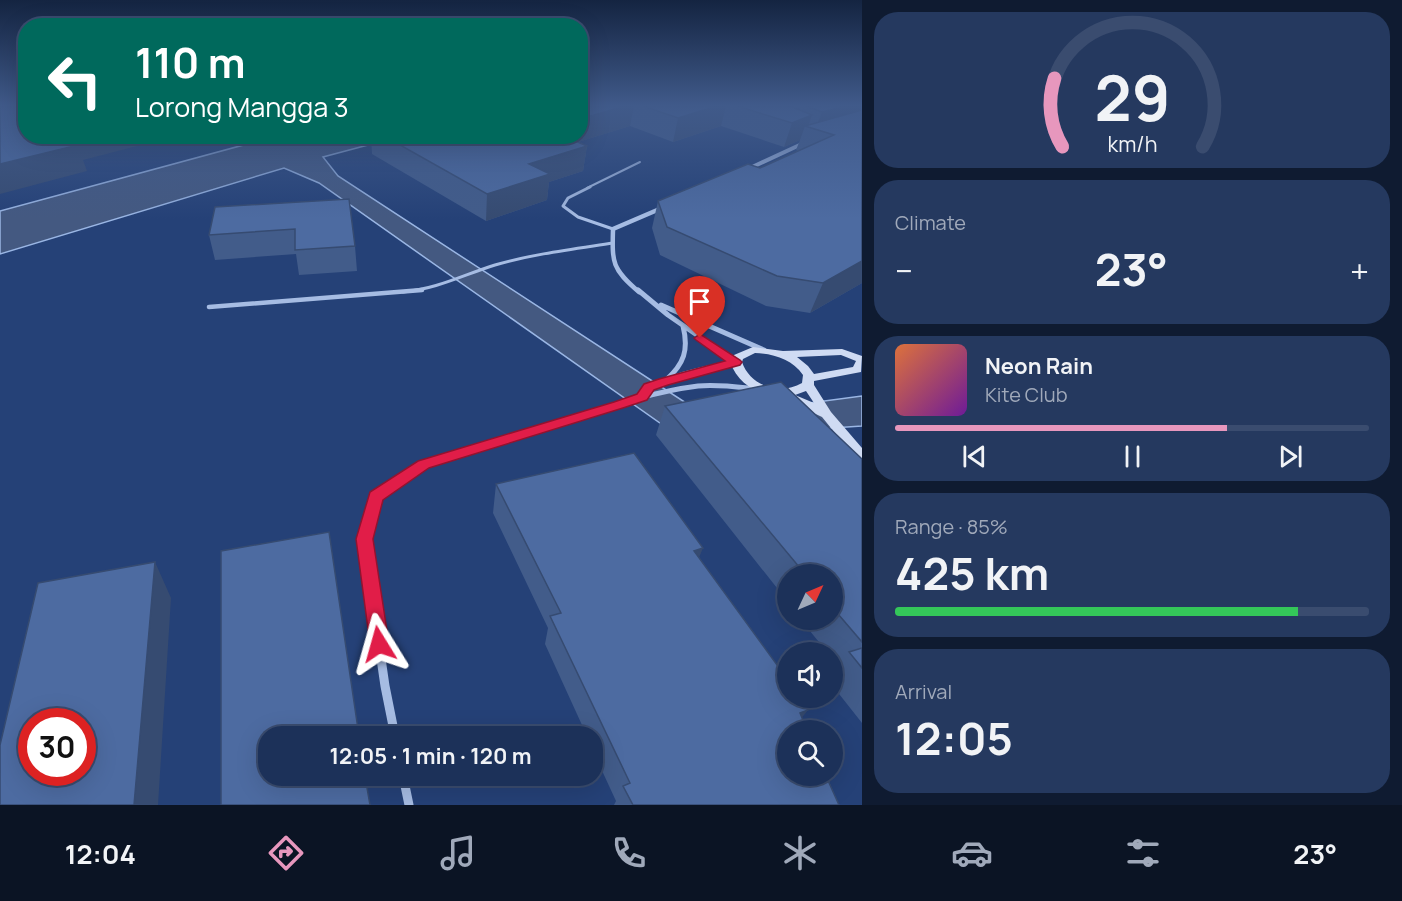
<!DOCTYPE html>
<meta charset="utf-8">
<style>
body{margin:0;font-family:Manrope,sans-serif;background:#25395f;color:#f1f3f6;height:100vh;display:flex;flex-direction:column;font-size:22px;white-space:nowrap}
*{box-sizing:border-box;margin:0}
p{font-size:20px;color:#a0a9ba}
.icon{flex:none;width:33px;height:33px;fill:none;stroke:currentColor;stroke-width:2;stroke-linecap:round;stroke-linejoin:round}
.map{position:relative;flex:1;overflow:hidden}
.details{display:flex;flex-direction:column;gap:12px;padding:12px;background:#0f1b31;width:540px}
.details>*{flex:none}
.top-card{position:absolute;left:18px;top:18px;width:570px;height:126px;border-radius:24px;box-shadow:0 6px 24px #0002,0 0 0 2px #3a4c6f;background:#00695c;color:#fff;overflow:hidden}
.needle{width:39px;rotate:46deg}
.buttons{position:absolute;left:777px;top:564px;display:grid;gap:12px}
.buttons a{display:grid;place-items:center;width:66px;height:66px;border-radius:50%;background:#1c3159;box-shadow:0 6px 24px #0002,0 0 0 2px #3a4c6f;font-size:30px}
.speed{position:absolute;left:18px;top:708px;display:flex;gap:12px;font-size:30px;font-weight:700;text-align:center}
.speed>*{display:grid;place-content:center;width:78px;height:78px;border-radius:50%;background:#1c3159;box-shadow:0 6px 24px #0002,0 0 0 2px #3a4c6f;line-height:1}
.speed .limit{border:9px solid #d22;background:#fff;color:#111}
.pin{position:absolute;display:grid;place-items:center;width:51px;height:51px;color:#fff;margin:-62px -26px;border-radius:50% 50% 50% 0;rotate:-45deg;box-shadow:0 0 6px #0007}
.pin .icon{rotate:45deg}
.me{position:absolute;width:66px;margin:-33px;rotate:352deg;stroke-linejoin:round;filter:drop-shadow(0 0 4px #0008)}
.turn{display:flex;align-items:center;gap:21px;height:126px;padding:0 18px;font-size:27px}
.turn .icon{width:78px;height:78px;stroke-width:2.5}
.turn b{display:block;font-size:42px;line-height:51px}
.big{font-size:45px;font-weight:700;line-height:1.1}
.details .tile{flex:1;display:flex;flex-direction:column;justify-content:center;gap:9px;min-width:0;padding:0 21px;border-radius:24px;background:#25395f}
.details .dial{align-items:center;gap:0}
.dial svg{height:156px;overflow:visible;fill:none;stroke:#3a4c6f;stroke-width:7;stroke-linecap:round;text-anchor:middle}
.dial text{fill:#f1f3f6;stroke:none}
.song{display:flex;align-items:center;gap:18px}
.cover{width:72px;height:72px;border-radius:9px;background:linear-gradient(135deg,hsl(20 70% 55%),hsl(280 70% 35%))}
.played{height:6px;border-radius:3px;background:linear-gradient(90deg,#e797bd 70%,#3a4c6f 70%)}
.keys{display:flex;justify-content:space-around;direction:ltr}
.heat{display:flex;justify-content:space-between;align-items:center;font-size:33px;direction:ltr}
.charge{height:9px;border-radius:4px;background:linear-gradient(90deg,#34c759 85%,#3a4c6f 0)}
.trip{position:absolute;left:258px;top:726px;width:345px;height:60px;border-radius:24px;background:#1c3159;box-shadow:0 6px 24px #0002,0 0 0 2px #3a4c6f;font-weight:700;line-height:60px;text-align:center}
.tabs{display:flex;height:96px;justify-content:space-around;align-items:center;background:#0b1424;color:#a0a9ba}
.tabs .icon{width:42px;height:42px}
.tabs .current{color:#e797bd}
.tabs b{font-size:27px;color:#f1f3f6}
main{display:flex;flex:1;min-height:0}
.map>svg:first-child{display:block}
.water{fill:#445981;stroke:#9ab6e4;stroke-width:1.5}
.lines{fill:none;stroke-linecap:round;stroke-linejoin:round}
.lane-far2{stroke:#a6bce3;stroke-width:2}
.lane-far1{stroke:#a6bce3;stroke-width:3}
.lane{stroke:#a6bce3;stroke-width:4.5}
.street-far4{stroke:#a6bce3;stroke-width:4}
.street-far3{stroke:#a6bce3;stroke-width:4.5}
.street-far2{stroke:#a6bce3;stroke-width:5}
.street-far1{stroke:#a6bce3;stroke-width:7}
.street{stroke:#a6bce3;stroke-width:9}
.secondary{fill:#cfdbf3;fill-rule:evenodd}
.wall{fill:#425c8a}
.shaded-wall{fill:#364b71}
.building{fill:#4d6ba1;stroke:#364b71;stroke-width:1.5;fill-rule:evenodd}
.route{fill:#e11d48;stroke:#92132f;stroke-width:1.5}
</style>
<main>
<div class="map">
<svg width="862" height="805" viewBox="0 0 862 805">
<rect width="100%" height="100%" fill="#254177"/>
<path class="water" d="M273 137H398L323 157 338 176 686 403 727 414 862 396V426L727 435 660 423 319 183 284 168 0 254V211Z"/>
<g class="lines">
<path class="lane-far2" d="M587 188 640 162"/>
<path class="lane-far1" d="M590 187 568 198 563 206 578 217 613 229
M403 292C437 289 463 275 495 265 533 254 574 249 613 243"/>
<path class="lane" d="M209 307 422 290"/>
<path class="street-far4" d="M748 169 804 143"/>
<path class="street-far3" d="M639 292C612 269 612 263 613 229L662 208"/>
<path class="street-far2" d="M638 290 668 315 736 362
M661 305 764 350
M666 380C684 364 689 350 683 326
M642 397C666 373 704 370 736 362
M556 424C603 409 650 392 698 386 718 384 738 387 758 389"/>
<path class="street-far1" d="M372 592 364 539 376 497 424 465 561 422"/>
<path class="street" d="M371 590 385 686 395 736
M403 776 409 805"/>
<path class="secondary" d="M753 347 783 351 842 349 862 356 861 372 814 381V385L831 412 862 448V462L857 460 822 417 786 400 784 396C760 396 739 386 730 362L734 355ZM755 353C774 354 792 359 803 375L802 383C780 396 750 386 742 362L743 359ZM841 355 856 361 853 367 814 374 808 366 797 357ZM806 391 814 403 795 395Z"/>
</g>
<path class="wall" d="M580 106H862V283L810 313 766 306 660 255 652 228 658 201 760 168 798 151 796 150 800 140 784 147 721 126 673 142 630 126 578 142 587 146 583 171 549 182 547 200 486 221 372 154 371 136H580Z
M215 207 355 246 357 271 299 275 296 254 215 260 209 235Z
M665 406 862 459V723L832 685V673L838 667 832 660V652H827L801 620H832V574H788V602L656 435Z
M496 484 699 557 802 718 839 805H614L616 801 592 749V736H587L545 644 548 628 493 513Z"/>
<path class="shaded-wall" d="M625 106H634L630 126 543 153 545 136H580V119Z
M717 106H726L721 126 673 142 678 118Z
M846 106H862V123L815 130 822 112Z
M812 115 808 127 805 126 800 140 784 147 792 123Z
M67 136H167L168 138 83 160 87 171 0 194V164Z
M587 146 583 171 549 182 547 200 486 221 487 194 529 164Z
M862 261V283L810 313 823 283Z
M703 548 691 577 694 551Z
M155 562 171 598 158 805H134Z
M808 710 792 730 800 713Z"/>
<path class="building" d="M0 106H26V136H67L78 145 0 164Z
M580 106H625L580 119Z
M643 106H717L678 118Z
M737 106H790L812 115 792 123Z
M806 106H846L822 112Z
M862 110V261L823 283 777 276 667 227 658 201 748 164 760 168 834 135 805 126Z
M384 136H564L587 146 529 164 550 174 487 194Z
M349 199 355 246 295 250V229L209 235 215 207Z
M781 382 862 459V642L832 607V574H805L665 406Z
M634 453 703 548 694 551 788 680V698H800L808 710 800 713 807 730H788V776H826L839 805H633L623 786 630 783 550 616 561 613 496 484Z
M329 532 359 736H268V776H365L370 805H221V551Z
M155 562 134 805H0V745L38 583ZM32 722H82V772H32Z
M862 648V668L849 652Z"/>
<linearGradient id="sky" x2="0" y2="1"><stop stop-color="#142441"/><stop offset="0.48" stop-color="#405a8a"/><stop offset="1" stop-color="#405a8a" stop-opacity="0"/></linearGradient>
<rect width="862" height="219" fill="url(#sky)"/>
<path class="route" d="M700 334 740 360 742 362 740 365 668 385 654 390 647 400 623 408 429 468 383 500 373 539 389 644 386 650 379 653 373 650 370 644 356 539 370 492 418 461 614 402 637 394 644 384 659 379 725 361 696 340 694 338Z"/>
</svg>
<div class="buttons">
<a><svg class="needle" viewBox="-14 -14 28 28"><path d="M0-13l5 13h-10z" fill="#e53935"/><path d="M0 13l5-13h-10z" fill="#a0a9ba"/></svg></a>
<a><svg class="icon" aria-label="sound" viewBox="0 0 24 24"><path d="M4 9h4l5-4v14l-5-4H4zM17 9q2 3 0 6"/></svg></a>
<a><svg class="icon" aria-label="search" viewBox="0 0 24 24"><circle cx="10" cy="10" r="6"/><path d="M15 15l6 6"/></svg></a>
</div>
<div class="speed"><div class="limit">30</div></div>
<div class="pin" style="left:700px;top:338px;background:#d93025"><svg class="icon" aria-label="arrive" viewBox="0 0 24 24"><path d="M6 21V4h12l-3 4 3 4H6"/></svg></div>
<svg class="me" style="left:379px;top:644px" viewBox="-20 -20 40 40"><path d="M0-17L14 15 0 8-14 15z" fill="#e11d48" stroke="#fff" stroke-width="4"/></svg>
<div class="trip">12:05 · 1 min · 120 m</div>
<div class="top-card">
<div class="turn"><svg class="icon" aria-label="left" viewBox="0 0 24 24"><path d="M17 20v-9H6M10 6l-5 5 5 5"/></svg><div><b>110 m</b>Lorong Mangga 3</div></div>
</div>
</div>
<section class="details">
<div class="tile dial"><svg viewBox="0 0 100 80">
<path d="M14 69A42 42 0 1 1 86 69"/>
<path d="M14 69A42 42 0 0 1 10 34" stroke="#e797bd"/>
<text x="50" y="56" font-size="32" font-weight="700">29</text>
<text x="50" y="72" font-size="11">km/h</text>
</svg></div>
<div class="tile"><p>Climate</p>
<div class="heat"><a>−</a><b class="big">23°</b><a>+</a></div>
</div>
<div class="tile">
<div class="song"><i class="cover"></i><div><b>Neon Rain</b><p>Kite Club</p></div></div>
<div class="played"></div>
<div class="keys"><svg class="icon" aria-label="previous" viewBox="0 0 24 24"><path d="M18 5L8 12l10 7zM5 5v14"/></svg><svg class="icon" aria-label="pause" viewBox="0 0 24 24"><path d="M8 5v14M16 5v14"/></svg><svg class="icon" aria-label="next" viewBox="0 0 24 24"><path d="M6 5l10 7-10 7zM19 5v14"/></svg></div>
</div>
<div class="tile"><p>Range · 85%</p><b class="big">425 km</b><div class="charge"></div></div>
<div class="tile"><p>Arrival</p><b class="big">12:05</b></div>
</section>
</main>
<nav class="tabs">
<b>12:04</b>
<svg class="icon current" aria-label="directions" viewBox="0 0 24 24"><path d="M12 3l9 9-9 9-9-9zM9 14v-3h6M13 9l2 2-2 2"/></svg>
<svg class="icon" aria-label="music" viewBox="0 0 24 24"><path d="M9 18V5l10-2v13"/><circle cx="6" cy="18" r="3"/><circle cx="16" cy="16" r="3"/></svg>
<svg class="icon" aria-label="phone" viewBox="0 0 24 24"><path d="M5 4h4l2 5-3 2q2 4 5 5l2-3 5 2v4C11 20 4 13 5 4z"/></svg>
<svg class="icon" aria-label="climate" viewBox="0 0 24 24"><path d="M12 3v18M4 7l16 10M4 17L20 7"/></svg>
<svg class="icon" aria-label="car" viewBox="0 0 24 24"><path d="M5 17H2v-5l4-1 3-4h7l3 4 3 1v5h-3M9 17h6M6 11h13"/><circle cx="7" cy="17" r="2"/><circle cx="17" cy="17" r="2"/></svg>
<svg class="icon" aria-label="filters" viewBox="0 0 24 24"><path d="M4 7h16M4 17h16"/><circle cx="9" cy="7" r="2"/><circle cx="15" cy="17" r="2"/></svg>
<b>23°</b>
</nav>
